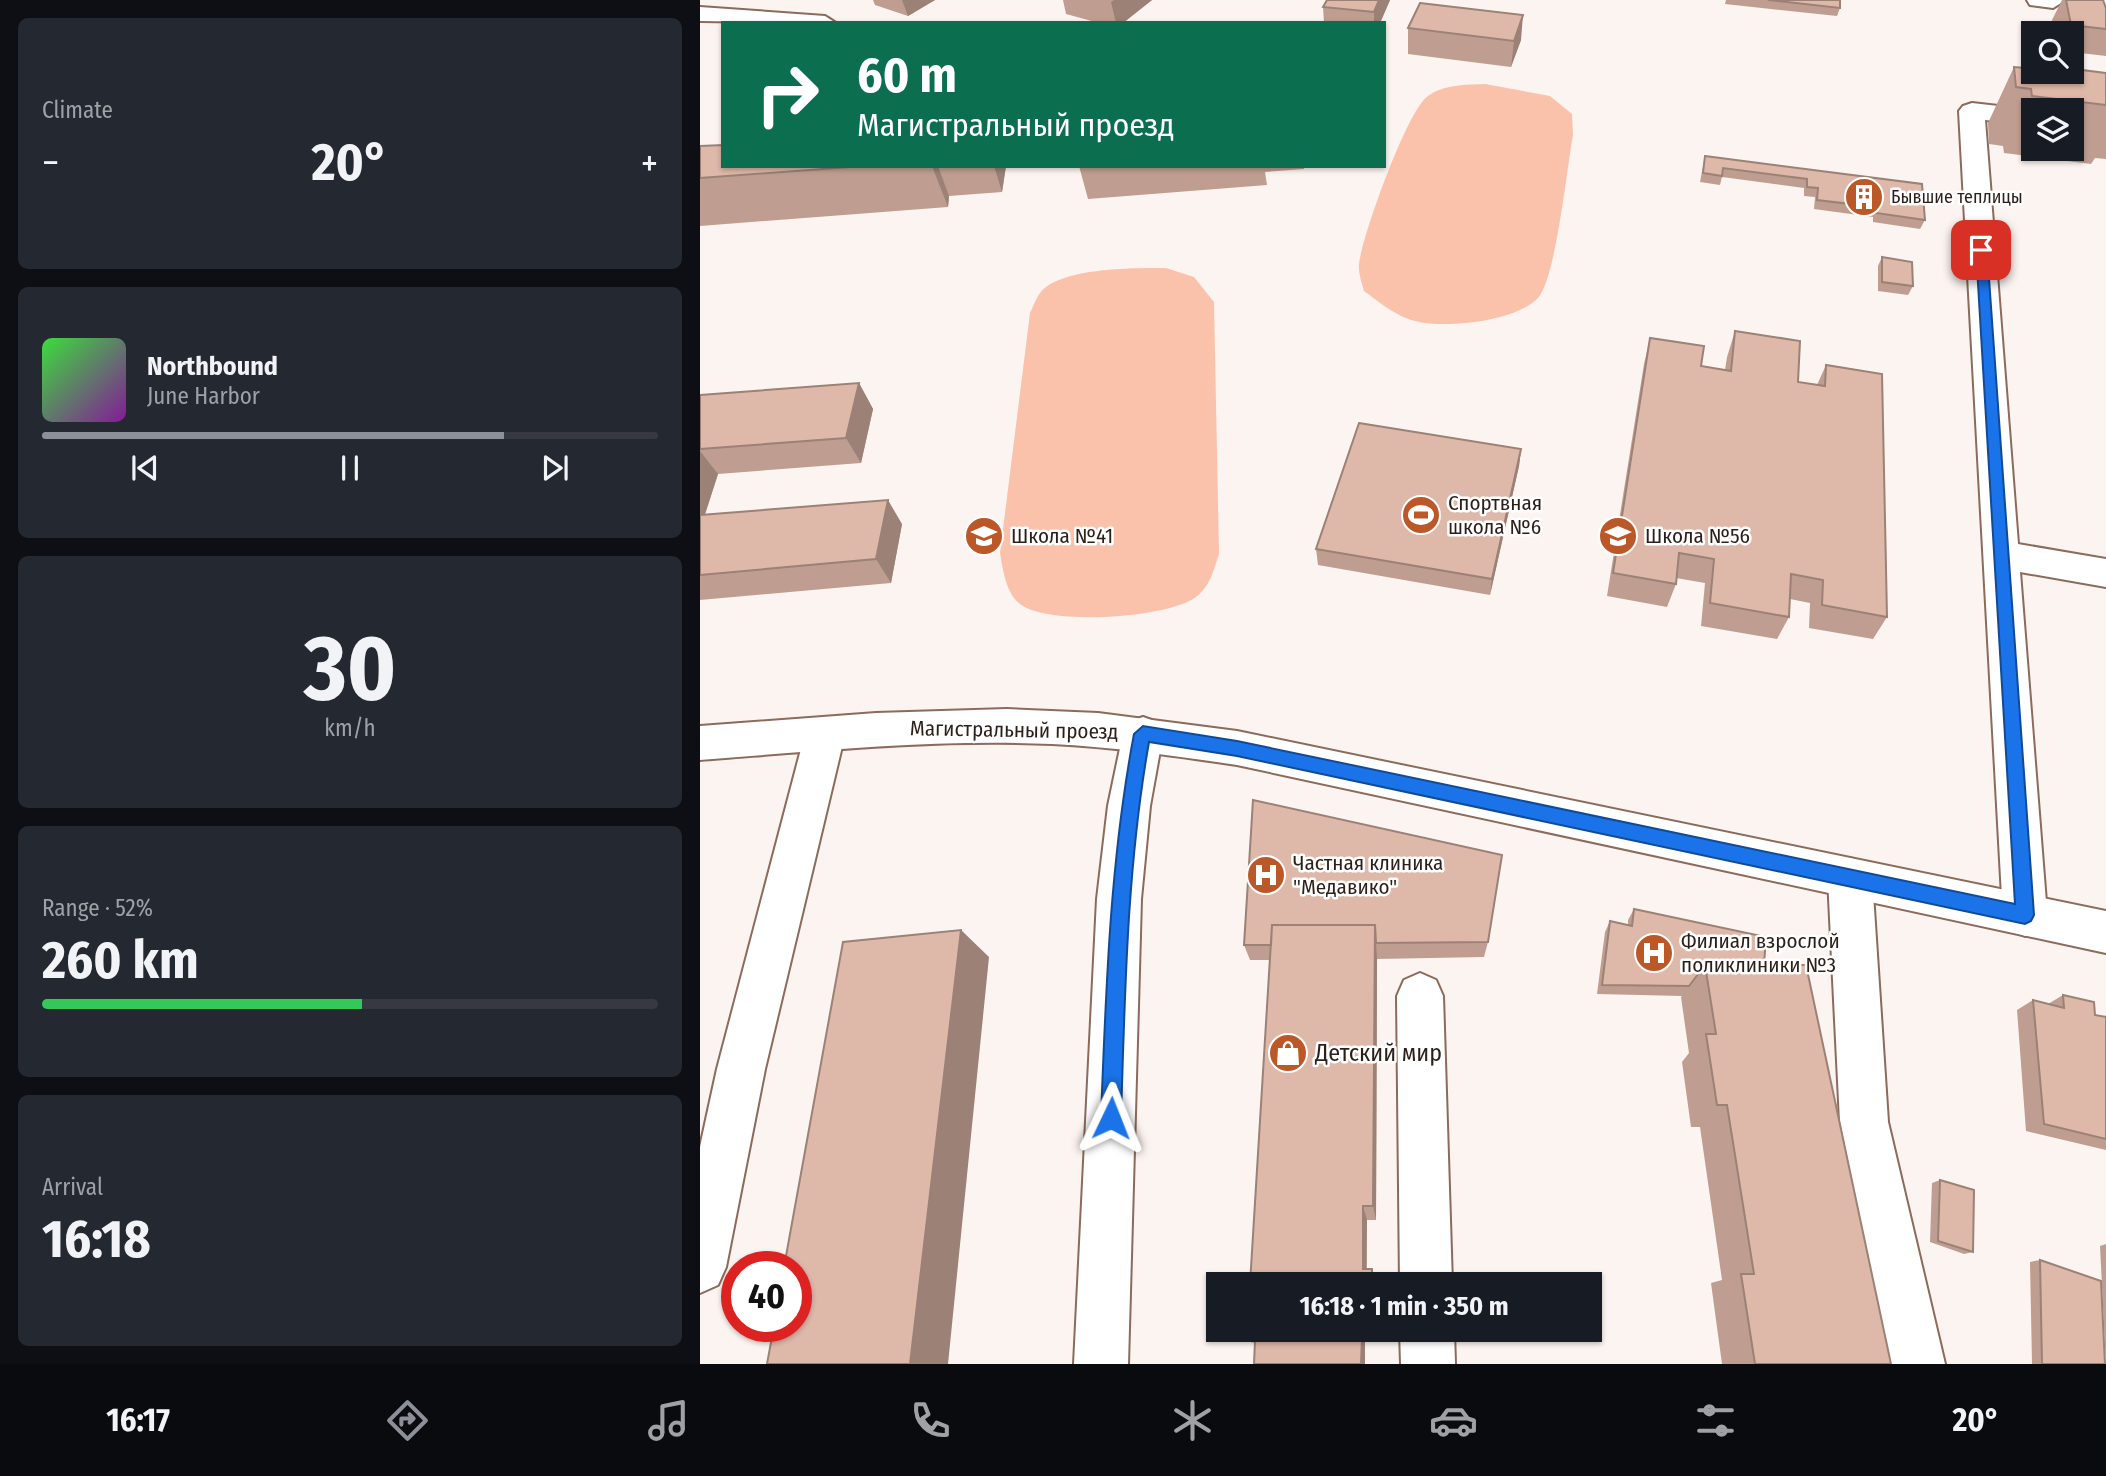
<!DOCTYPE html>
<meta charset="utf-8">
<style>
body{margin:0;font-family:"Fira Sans Condensed",sans-serif;background:#242831;color:#f1f3f6;height:100vh;display:flex;flex-direction:column;font-size:26px;white-space:nowrap}
*{box-sizing:border-box;margin:0}
p{font-size:23px;color:#9ea1a6}
.icon{flex:none;width:38px;height:38px;fill:none;stroke:currentColor;stroke-width:2;stroke-linecap:round;stroke-linejoin:round}
.map{position:relative;flex:1;overflow:hidden}
.drawer{display:flex;flex-direction:column;gap:18px;padding:18px;background:#0d0f14;width:700px}
.drawer>*{flex:none}
.banner{position:absolute;left:21px;top:21px;width:665px;height:147px;border-radius:0px;box-shadow:0 2px 5px #0004;background:#0b6e4f;color:#fff;overflow:hidden}
.buttons{position:absolute;left:1321px;top:21px;display:grid;gap:14px}
.buttons a{display:grid;place-items:center;width:63px;height:63px;border-radius:0px;background:#171b24;box-shadow:0 2px 5px #0004;font-size:35px}
.speed{position:absolute;left:21px;top:1251px;display:flex;gap:14px;font-size:35px;font-weight:700;text-align:center}
.speed>*{display:grid;place-content:center;width:91px;height:91px;border-radius:50%;background:#171b24;box-shadow:0 2px 5px #0004;line-height:1}
.speed .limit{border:10px solid #d22;background:#fff;color:#111}
.pin{position:absolute;display:grid;place-items:center;width:60px;height:60px;color:#fff;margin:-30px;border-radius:14px;box-shadow:0 4px 10px #0006}
.me{position:absolute;width:77px;margin:-38px;rotate:2deg;stroke-linejoin:round;filter:drop-shadow(0 0 5px #0008)}
.turn{display:flex;align-items:center;gap:24px;height:147px;padding:0 21px;font-size:32px}
.turn .icon{width:91px;height:91px;stroke-width:2.5}
.turn b{display:block;font-size:49px;line-height:60px}
.big{font-size:52px;font-weight:700;line-height:1.1}
.drawer .tile{flex:1;display:flex;flex-direction:column;justify-content:center;gap:10px;min-width:0;padding:0 24px;border-radius:10px;background:#242831}
.drawer .dial{align-items:center;gap:0}
.dial b{font-size:91px;line-height:1}
.song{display:flex;align-items:center;gap:21px}
.cover{width:84px;height:84px;border-radius:10px;background:linear-gradient(135deg,hsl(120 70% 55%),hsl(290 70% 35%))}
.played{height:7px;border-radius:4px;background:linear-gradient(90deg,#8c9099 75%,#363941 75%)}
.keys{display:flex;justify-content:space-around;direction:ltr}
.heat{display:flex;justify-content:space-between;align-items:center;font-size:38px;direction:ltr}
.charge{height:10px;border-radius:5px;background:linear-gradient(90deg,#34c759 52%,#363941 0)}
.trip{position:absolute;left:506px;top:1272px;width:396px;height:70px;border-radius:0px;background:#171b24;box-shadow:0 2px 5px #0004;font-weight:700;line-height:70px;text-align:center}
.menu{display:flex;height:112px;justify-content:space-around;align-items:center;background:#090b0e;color:#9ea1a6}
.menu .icon{width:49px;height:49px}
.menu .selected{color:#8c9099}
.menu b{font-size:32px;color:#f1f3f6}
main{display:flex;flex:1;min-height:0}
.map>svg:first-child{display:block}
.green{fill:#fbc2ab}
.lines{fill:none;stroke-linecap:round;stroke-linejoin:round}
.minor-casing{stroke:#8c6a5c;stroke-width:4}
.major-casing{stroke:#8c6a5c;stroke-width:4}
.minor{fill:#fff;fill-rule:evenodd}
.major{fill:#fff;fill-rule:evenodd}
.wall{fill:#bf9e91;fill-rule:evenodd}
.shaded-wall{fill:#9b8176}
.building{fill:#deb8a9;stroke:#9b8176;stroke-width:2}
.route{fill:#1a73e8;stroke:#114b97;stroke-width:2}
.labels{text-anchor:middle;dominant-baseline:central;stroke-width:5;stroke-linejoin:round;paint-order:stroke}
.far-poi-label{font-size:18px;fill:#2c1f19;stroke:#fff;text-anchor:start}
.poi-label{font-size:21px;fill:#2c1f19;stroke:#fff;text-anchor:start}
.street-label{font-size:21px;fill:#2c1f19;stroke:#fff}
.near-poi-label{font-size:24px;fill:#2c1f19;stroke:#fff;text-anchor:start}
</style>
<main>
<section class="drawer">
<div class="tile"><p>Climate</p>
<div class="heat"><a>−</a><b class="big">20°</b><a>+</a></div>
</div>
<div class="tile">
<div class="song"><i class="cover"></i><div><b>Northbound</b><p>June Harbor</p></div></div>
<div class="played"></div>
<div class="keys"><svg class="icon" aria-label="previous" viewBox="0 0 24 24"><path d="M18 5L8 12l10 7zM5 5v14"/></svg><svg class="icon" aria-label="pause" viewBox="0 0 24 24"><path d="M8 5v14M16 5v14"/></svg><svg class="icon" aria-label="next" viewBox="0 0 24 24"><path d="M6 5l10 7-10 7zM19 5v14"/></svg></div>
</div>
<div class="tile dial"><b>30</b><p>km/h</p></div>
<div class="tile"><p>Range · 52%</p><b class="big">260 km</b><div class="charge"></div></div>
<div class="tile"><p>Arrival</p><b class="big">16:18</b></div>
</section>
<div class="map">
<svg width="1406" height="1364" viewBox="0 0 1406 1364">
<rect width="100%" height="100%" fill="#fcf4f0"/>
<path class="green" d="M785 84 850 96 872 114 873 135C867 167 856 278 838 298 816 321 749 328 719 322 698 318 680 303 664 291 662 283 658 273 659 264 662 237 707 110 728 96 745 84 765 85 785 84Z
M466 268 494 277 514 302 519 554C513 572 510 588 493 599 462 618 354 625 323 606 306 596 303 570 300 553L330 313C333 307 336 298 340 293 360 267 436 268 466 268Z"/>
<g class="lines">
<defs>
<path id="minor" d="M1327 0H1364V1L1353 8 1330 5Z
M0 7 125 16 136 23 0 21Z
M1272 103 1334 110V125L1285 120 1318 544 1406 559V587L1320 572 1347 915 1341 930 1325 936 1309 930 1303 915 1259 111 1263 106Z
M125 717 139 722 145 734 65 1069 26 1267 18 1285 0 1293V1147L17 1069 105 734 111 722Z
M443 717 457 722 463 734 450 806 441 899 428 1364H374L397 899 408 806 423 734 429 722Z
M1150 858 1165 864 1172 878 1188 1122 1245 1364H1191L1140 1122 1128 878 1135 864Z
M720 973 736 980 743 996 752 1284H700L697 996 704 980Z
M700 1330H754L755 1364H701Z"/>
<path id="major" d="M307 709 398 713 537 731 1406 911V953L537 765C476 756 414 747 352 744 234 739 117 751 0 760V726L176 713Z"/>
</defs>
<use href="#minor" class="minor-casing"/>
<use href="#major" class="major-casing"/>
<use href="#minor" class="minor"/>
<use href="#major" class="major"/>
</g>
<path class="wall" d="M173 0H235L208 16 175 5Z
M363 0H452L423 23H399L366 14Z
M690 0 680 23H624L623 7Z
M1026 0H1140V8L1137 16 1025 4Z
M1362 0H1403L1406 8V56L1372 52V33H1355L1352 20Z
M708 28 821 40 811 67 708 54Z
M1326 64 1380 74 1382 70 1406 73V159L1395 158 1391 164 1304 153 1303 146 1289 144 1288 123 1314 67 1324 68ZM1334 110H1372V149H1334Z
M0 146 23 166H306L302 192 249 196 248 207 0 226Z
M1005 156 1222 184 1225 220 1220 229 1173 222V217L1114 209 1115 197 1104 196V188L1022 177 1020 185 1000 182Z
M379 166H604V169L565 172 567 185 388 199Z
M1182 257 1213 286 1208 295 1178 291V266Z
M1035 331 1098 382 1117 385 1126 365 1187 617 1173 639 1109 628 1110 603 1090 599 1089 617 1077 639 1001 626 1005 583 976 578V584L967 607 907 596 944 364 950 338 1001 366 1025 370 1027 357Z
M159 383 173 409 161 463 18 474 5 515 202 524 191 583 0 600V395Z
M821 449 819 466 790 595 618 565 616 549Z
M934 909 1064 965 1191 1364H1022L1011 1283 1022 1280 1000 1127H991L982 1062 989 1053 981 997 982 996 897 994 905 932 910 921 928 925V920Z
M788 942 784 957 677 959 676 1220H667V1269H672L675 1278 550 1284 570 960H550L544 945Z
M1363 995 1395 1015 1404 1017 1406 1015V1150L1326 1131 1317 1010 1333 1000 1348 1004Z
M1240 1180 1273 1252 1264 1254 1230 1242 1232 1183Z
M1406 1244V1364L1400 1246Z
M1340 1260 1405 1364H1332L1330 1262Z
M547 1330H674V1341L555 1343 546 1341Z"/>
<path class="shaded-wall" d="M202 0H235L208 16Z
M414 0H452L423 23H416L411 2Z
M679 0H690L680 23H674V12Z
M823 15 821 40 811 67 814 41Z
M232 166H238L249 196 248 207Z
M294 166H306L302 192Z
M159 383 173 409 161 463 146 438Z
M821 449 819 466 790 595 792 579Z
M0 451 18 474 0 529Z
M188 500 202 524 191 583 176 559Z
M675 925 677 959 676 1220 673 1206Z
M261 930 289 957 248 1364H210Z
M663 1206 667 1220 666 1278 663 1269Z
M672 1269 675 1278V1284H672Z
M671 1330H674V1341L671 1338Z
M662 1338 665 1341V1364H661Z"/>
<path class="building" d="M627 0H679L674 12 623 7Z
M1068 0H1140V8Z
M1366 0H1403L1406 8V29L1371 25Z
M720 3 823 15 814 41 708 28Z
M1326 64 1334 66V72H1366L1383 75 1382 70 1406 73V105L1332 96 1331 89 1316 87 1314 67 1326 68Z
M23 145V166H164L0 178V146Z
M1005 156 1222 184 1225 220 1176 213V207L1117 200 1118 188 1107 187V179L1023 168 1022 176 1003 173Z
M1182 257 1212 262 1213 286 1182 282Z
M1035 331 1100 341 1098 382 1125 386 1126 365 1182 374 1187 617 1122 605 1123 580 1091 574 1089 617 1010 603 1014 559 979 553 976 584 913 573 950 338 1004 346 1001 366 1031 371Z
M159 383 146 438 0 449V395Z
M659 423 821 449 792 579 616 549Z
M188 500 176 559 0 575V515Z
M553 800 802 855 788 942 676 943 675 925H572L571 945H544Z
M934 909 1066 937 1064 965H1005L989 986 902 985 910 921 932 926Z
M572 925H675L673 1206H663V1269H672V1284H550Z
M261 930 210 1364H67L74 1326H96V1267H84L143 942Z
M1005 965H1106L1191 1364H1055L1041 1274H1054L1027 1105H1017L1006 1034H1016Z
M1363 995 1394 1002 1395 1015 1406 1017V1139L1344 1124 1333 1000 1364 1008Z
M1240 1180 1274 1190 1273 1252 1238 1241Z
M1340 1260 1401 1281 1405 1364H1342Z
M547 1330H671V1338H662L661 1364H554L555 1341H546Z"/>
<path class="route" d="M1281 246 1287 250 1334 915 1331 921 1325 924 537 756 449 742C427 866 425 991 421 1118L418 1125 411 1128 404 1125 401 1118C406 988 410 861 434 734L443 726 537 741 1315 904 1276 250Z"/>
<defs>
<symbol id="building-disc" viewBox="-11 -11 22 22"><circle r="9.5" fill="#bc5728" stroke="#fff"/><path d="M-4-6H4V6H1V3H-1V6H-4ZM-2.5-4.3h1.7v1.8h-1.7ZM.8-4.3h1.7v1.8H.8ZM-2.5-1h1.7V.8h-1.7ZM.8-1h1.7V.8H.8Z" fill="#fff"/></symbol>
<symbol id="stadium-disc" viewBox="-11 -11 22 22"><circle r="9.5" fill="#bc5728" stroke="#fff"/><path d="M0-5a6.5 5 0 1 0 0 10a6.5 5 0 1 0 0-10ZM-3.5-1.8h7v3.6h-7Z" fill="#fff"/></symbol>
<symbol id="school-disc" viewBox="-11 -11 22 22"><circle r="9.5" fill="#bc5728" stroke="#fff"/><path d="M0-5L7-2L0 1L-7-2ZM-4 1L0 2.5L4 1V4Q0 6-4 4Z" fill="#fff"/></symbol>
<symbol id="hospital-disc" viewBox="-11 -11 22 22"><circle r="9.5" fill="#bc5728" stroke="#fff"/><path d="M-5-5h3v3.5h4V-5h3V5h-3V1.5h-4V5h-3Z" fill="#fff"/></symbol>
<symbol id="shop-disc" viewBox="-11 -11 22 22"><circle r="9.5" fill="#bc5728" stroke="#fff"/><path d="M-5-2.5h2.3a2.7 3.5 0 0 1 5.4 0H5L5.5 6h-11ZM-1.5-2.5h3a1.5 2.3 0 0 0-3 0Z" fill="#fff"/></symbol>
</defs>
<g fill-rule="evenodd">
<use href="#building-disc" x="1142" y="175" width="44" height="44"/>
<use href="#stadium-disc" x="699" y="493" width="44" height="44"/>
<use href="#school-disc" x="262" y="514" width="44" height="44"/>
<use href="#school-disc" x="896" y="514" width="44" height="44"/>
<use href="#hospital-disc" x="544" y="853" width="44" height="44"/>
<use href="#hospital-disc" x="932" y="931" width="44" height="44"/>
<use href="#shop-disc" x="566" y="1031" width="44" height="44"/>
</g>
<g class="labels">
<g class="far-poi-label">
<text x="1191" y="197">Бывшие теплицы</text>
</g>
<g class="poi-label">
<text x="748" y="503">Спортвная<tspan x="748" dy="24">школа №6</tspan></text>
<text x="311" y="536">Школа №41</text>
<text x="945" y="536">Школа №56</text>
<text x="593" y="863">Частная клиника<tspan x="593" dy="24">"Медавико"</tspan></text>
<text x="981" y="941">Филиал взрослой<tspan x="981" dy="24">поликлиники №3</tspan></text>
</g>
<g class="street-label">
<text transform="translate(314 730) rotate(1)">Магистральный проезд</text>
</g>
<g class="near-poi-label">
<text x="615" y="1053">Детский мир</text>
</g>
</g>
</svg>
<div class="buttons">
<a><svg class="icon" aria-label="search" viewBox="0 0 24 24"><circle cx="10" cy="10" r="6"/><path d="M15 15l6 6"/></svg></a>
<a><svg class="icon" aria-label="layers" viewBox="0 0 24 24"><path d="M12 4l9 5-9 5-9-5zM3 14l9 5 9-5"/></svg></a>
</div>
<div class="speed"><div class="limit">40</div></div>
<div class="pin" style="left:1281px;top:250px;background:#d93025"><svg class="icon" aria-label="arrive" viewBox="0 0 24 24"><path d="M6 21V4h12l-3 4 3 4H6"/></svg></div>
<svg class="me" style="left:411px;top:1118px" viewBox="-20 -20 40 40"><path d="M0-17L14 15 0 8-14 15z" fill="#1a73e8" stroke="#fff" stroke-width="4"/></svg>
<div class="trip">16:18 · 1 min · 350 m</div>
<div class="banner">
<div class="turn"><svg class="icon" aria-label="right" viewBox="0 0 24 24"><path d="M7 20v-9h11M14 6l5 5-5 5"/></svg><div><b>60 m</b>Магистральный проезд</div></div>
</div>
</div>
</main>
<nav class="menu">
<b>16:17</b>
<svg class="icon selected" aria-label="directions" viewBox="0 0 24 24"><path d="M12 3l9 9-9 9-9-9zM9 14v-3h6M13 9l2 2-2 2"/></svg>
<svg class="icon" aria-label="music" viewBox="0 0 24 24"><path d="M9 18V5l10-2v13"/><circle cx="6" cy="18" r="3"/><circle cx="16" cy="16" r="3"/></svg>
<svg class="icon" aria-label="phone" viewBox="0 0 24 24"><path d="M5 4h4l2 5-3 2q2 4 5 5l2-3 5 2v4C11 20 4 13 5 4z"/></svg>
<svg class="icon" aria-label="climate" viewBox="0 0 24 24"><path d="M12 3v18M4 7l16 10M4 17L20 7"/></svg>
<svg class="icon" aria-label="car" viewBox="0 0 24 24"><path d="M5 17H2v-5l4-1 3-4h7l3 4 3 1v5h-3M9 17h6M6 11h13"/><circle cx="7" cy="17" r="2"/><circle cx="17" cy="17" r="2"/></svg>
<svg class="icon" aria-label="filters" viewBox="0 0 24 24"><path d="M4 7h16M4 17h16"/><circle cx="9" cy="7" r="2"/><circle cx="15" cy="17" r="2"/></svg>
<b>20°</b>
</nav>
